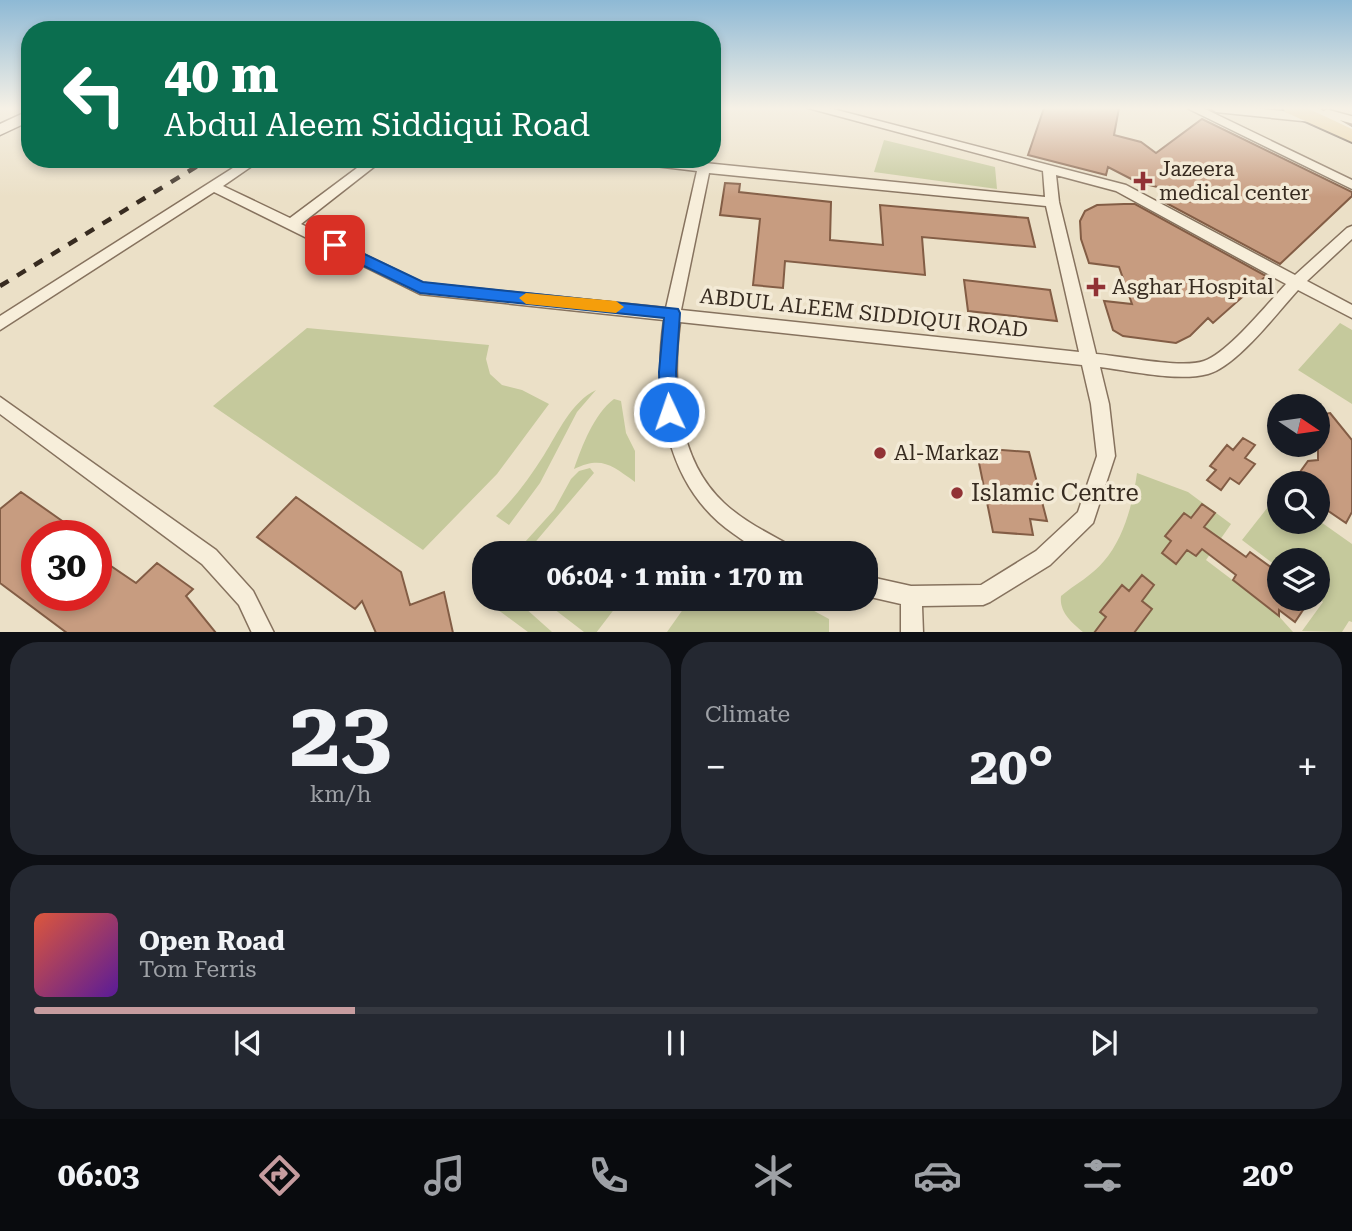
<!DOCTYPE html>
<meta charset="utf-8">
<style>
body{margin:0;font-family:"Roboto Serif",serif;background:#242831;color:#f1f3f6;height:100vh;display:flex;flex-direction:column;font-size:26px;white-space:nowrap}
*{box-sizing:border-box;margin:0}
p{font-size:23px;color:#9ea1a6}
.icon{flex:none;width:38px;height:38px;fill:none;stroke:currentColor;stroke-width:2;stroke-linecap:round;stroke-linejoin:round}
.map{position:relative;height:632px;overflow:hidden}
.drawer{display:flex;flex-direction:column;gap:10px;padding:10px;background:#0d0f14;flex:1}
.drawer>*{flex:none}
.hud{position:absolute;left:21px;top:21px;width:700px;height:147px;border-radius:28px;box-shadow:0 4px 10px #0003;background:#0b6e4f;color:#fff;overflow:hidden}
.needle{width:46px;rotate:103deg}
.fabs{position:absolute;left:1267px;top:394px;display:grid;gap:14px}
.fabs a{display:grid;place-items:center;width:63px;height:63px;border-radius:50%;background:#171b24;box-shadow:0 4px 10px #0003;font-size:35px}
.speed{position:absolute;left:21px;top:520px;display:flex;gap:14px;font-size:35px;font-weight:700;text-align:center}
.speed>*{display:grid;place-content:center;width:91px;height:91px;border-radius:50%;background:#171b24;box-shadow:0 4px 10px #0003;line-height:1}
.speed .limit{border:10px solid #d22;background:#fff;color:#111}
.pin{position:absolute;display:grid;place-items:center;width:60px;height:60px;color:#fff;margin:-30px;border-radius:14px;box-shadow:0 4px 10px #0006}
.me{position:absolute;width:77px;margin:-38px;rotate:357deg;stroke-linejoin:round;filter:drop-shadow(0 0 5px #0008)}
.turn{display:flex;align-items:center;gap:24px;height:147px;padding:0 28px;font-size:32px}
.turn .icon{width:91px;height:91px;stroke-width:2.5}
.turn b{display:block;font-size:49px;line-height:60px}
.big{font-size:52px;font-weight:700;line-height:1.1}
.drawer .tile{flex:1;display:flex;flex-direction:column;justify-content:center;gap:10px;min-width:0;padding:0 24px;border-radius:28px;background:#242831}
.drawer .dial{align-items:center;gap:0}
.dial b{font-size:91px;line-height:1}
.song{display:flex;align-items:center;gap:21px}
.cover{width:84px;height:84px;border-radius:10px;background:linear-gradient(135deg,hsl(10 70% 55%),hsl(270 70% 35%))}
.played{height:7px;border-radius:4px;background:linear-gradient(90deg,#c69c9f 25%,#363941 25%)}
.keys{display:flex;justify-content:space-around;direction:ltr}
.heat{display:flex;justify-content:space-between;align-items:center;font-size:38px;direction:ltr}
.drawer .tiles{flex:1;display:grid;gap:10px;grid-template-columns:1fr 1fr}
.tile:last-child{grid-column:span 2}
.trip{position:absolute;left:472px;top:541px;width:406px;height:70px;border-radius:28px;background:#171b24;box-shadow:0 4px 10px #0003;font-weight:700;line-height:70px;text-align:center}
.menu{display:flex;height:112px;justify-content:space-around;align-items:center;background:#090b0e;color:#9ea1a6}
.menu .icon{width:49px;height:49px}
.menu .on{color:#c69c9f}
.menu b{font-size:32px;color:#f1f3f6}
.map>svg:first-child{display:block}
.green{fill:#c5c99c}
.building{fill:#c79c80;stroke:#835d45;stroke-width:2}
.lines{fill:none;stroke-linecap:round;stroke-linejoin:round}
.lane-casing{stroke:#86725e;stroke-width:10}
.street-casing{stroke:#86725e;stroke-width:3}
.secondary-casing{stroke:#685441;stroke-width:3}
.primary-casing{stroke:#544132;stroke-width:4}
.lane{stroke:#f7eeda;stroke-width:7}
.street{fill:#f7eeda;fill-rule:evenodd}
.secondary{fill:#f7eeda;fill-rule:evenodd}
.primary{fill:#ebd3a2;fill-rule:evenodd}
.rail{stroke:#372b20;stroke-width:4.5;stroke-dasharray:10 10;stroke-linecap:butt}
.route{fill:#1a73e8;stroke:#114b97;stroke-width:2}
.slow{fill:#f59e0b}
.poi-dot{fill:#913235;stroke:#f3ead6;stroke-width:2.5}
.labels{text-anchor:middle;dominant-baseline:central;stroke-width:7;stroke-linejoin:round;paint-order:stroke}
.poi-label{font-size:21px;fill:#372b20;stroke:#f3ead6;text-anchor:start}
.street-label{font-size:21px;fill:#372b20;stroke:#f3ead6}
.near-poi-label{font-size:24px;fill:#372b20;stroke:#f3ead6;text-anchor:start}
</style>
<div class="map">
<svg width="1352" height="633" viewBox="0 0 1352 633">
<rect width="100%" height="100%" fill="#ebe0c7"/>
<path class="green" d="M884 140 995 167 997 189 874 172Z
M1340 323 1352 330V404L1298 370Z
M307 328 489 345 486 359 490 374 502 385 522 390 549 404 497 474 423 550 213 406Z
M596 390 577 412 540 483 509 525 496 516C515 498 530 477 544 455 558 433 571 402 596 390Z
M614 399 621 401 626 433 635 451V482C611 465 602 456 574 469 582 446 594 414 614 399Z
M590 468 594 473 526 553H515L554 510 571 479 579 471Z
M1137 473 1188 492 1231 524 1206 560 1276 613 1293 632H1083C1072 623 1059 612 1061 596 1074 585 1093 575 1104 561 1124 538 1133 503 1137 473Z
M1279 493V522L1318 520 1352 544V622L1349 621 1342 632 1302 631 1323 602 1318 597V560H1279V568L1242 540Z
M485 587V598L515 599 552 632H528L478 595Z
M691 598 792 599 829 619V632H667Z
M541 599H622L596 633 584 632Z"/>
<path class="building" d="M1044 108H1119L1114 135 1141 142 1156 153 1202 119 1352 192V196L1280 264 1166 203 1211 200 1137 182 1108 167 1106 175 1028 155Z
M725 183 740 184 739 192 831 202 830 240 883 245 880 205 1028 218 1035 247 922 237 925 275 785 261 783 288 753 285 760 219 720 215Z
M1124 204H1135L1266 276 1213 323 1208 318 1190 336 1176 343 1123 336 1113 330 1104 301 1132 304 1119 267 1089 263 1081 239 1080 221 1085 211 1097 205Z
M964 280 1050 290 1057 321 968 311Z
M1330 413 1352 440V512L1346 523 1318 504V483H1308L1300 472 1308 461 1318 460V415Z
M1243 438 1255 445 1245 458 1255 464 1239 484 1230 478 1221 490 1207 480 1216 470 1210 466 1227 445 1233 450Z
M976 448 1029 452 1047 521 1030 519 1033 535 993 532Z
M21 492 68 525 56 536H37V595H96V556L136 583 157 563 193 589 186 596 216 633H67L0 583V509Z
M296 497 401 572 410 605 444 592 453 633H376L362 601 355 609 257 537Z
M1202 504 1215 513 1204 527 1246 557 1250 552 1279 573V598H1299L1307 604 1295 622 1279 610V616L1233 580 1236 575 1202 549 1196 556 1187 550 1176 564 1162 553 1171 541 1165 536 1184 513 1191 518Z
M1142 575 1154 585 1142 601 1152 609 1134 633H1094L1106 617 1100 612 1122 585 1129 591Z"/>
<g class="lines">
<defs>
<path id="lane" d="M1311 108 1352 131
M1327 113 1352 120"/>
<path id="street" d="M808 108H829L1126 185 1295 275 1347 228 1352 226V239L1307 281 1352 305V318L1298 290C1277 313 1237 366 1208 374 1178 382 1131 371 1100 367L1109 404 1115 456 1093 523 1050 565 990 602 983 605 922 606 923 633H901V604L866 596V576L911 586 981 585 1036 551 1078 512 1097 456 1091 404 1082 365 680 322C672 381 676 459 724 503 743 521 768 533 791 546L794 553C785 553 775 554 767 553 756 551 743 540 734 534 665 487 653 398 664 320L420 294 214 192 0 330V316L247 159H262L223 186 290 218 369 159H384L301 224 423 283 666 308 697 171 630 163 624 159H665L1045 197 1043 171ZM709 173 1046 206 1079 352 681 310ZM1056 175 1116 191 1286 284C1268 303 1228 353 1204 361 1182 369 1122 356 1096 354L1059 202Z
M1187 108H1203L1352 180V189Z
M1210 108H1252L1312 114 1318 118 1312 122 1216 112Z
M0 397 216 550 253 591 274 633H252L239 605 202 564 0 414Z"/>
<path id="secondary" d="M30 110V121L0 135V124Z"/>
<path id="primary" d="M1283 108H1307L1352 129V142L1285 112Z"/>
</defs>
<use href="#lane" class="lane-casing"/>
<use href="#street" class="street-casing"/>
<use href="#secondary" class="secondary-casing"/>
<use href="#primary" class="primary-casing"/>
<use href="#lane" class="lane"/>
<use href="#street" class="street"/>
<use href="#secondary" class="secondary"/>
<use href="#primary" class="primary"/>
<path class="rail" d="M0 286 209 159"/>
</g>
<linearGradient id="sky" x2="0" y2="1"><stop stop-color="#8eb9d5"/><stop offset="0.55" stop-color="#f6f1e6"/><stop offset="1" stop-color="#f6f1e6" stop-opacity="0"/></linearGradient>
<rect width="1352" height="197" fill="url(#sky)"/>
<path class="route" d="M335 240 423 282 678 309 680 313 676 372 678 412 675 418 669 420 663 418 660 412 659 372 664 318 420 293 329 249 327 245 329 242Z"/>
<path class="slow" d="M526 293 616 301 624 307 616 313 526 304 519 298Z"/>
<g class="poi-dot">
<path d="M1139.5 170.5h7v7h7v7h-7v7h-7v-7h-7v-7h7z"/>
<path d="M1092.5 276.5h7v7h7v7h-7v7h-7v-7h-7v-7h7z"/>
<circle cx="880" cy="453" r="7"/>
<circle cx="957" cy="493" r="7"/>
</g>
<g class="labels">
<g class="poi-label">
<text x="1159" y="169">Jazeera<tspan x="1159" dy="24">medical center</tspan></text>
<text x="1112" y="287">Asghar Hospital</text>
<text x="894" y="453">Al-Markaz</text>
</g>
<g class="street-label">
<text transform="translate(864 313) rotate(6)">ABDUL ALEEM SIDDIQUI ROAD</text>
</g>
<g class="near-poi-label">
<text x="971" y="493">Islamic Centre</text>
</g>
</g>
</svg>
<div class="fabs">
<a><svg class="needle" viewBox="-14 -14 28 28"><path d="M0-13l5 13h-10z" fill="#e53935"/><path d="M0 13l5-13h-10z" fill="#9ea1a6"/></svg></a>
<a><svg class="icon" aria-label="search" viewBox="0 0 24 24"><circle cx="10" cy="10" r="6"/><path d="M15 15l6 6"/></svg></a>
<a><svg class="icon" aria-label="layers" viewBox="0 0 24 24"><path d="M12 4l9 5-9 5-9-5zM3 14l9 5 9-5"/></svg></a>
</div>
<div class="speed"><div class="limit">30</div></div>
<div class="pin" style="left:335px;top:245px;background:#d93025"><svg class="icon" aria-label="arrive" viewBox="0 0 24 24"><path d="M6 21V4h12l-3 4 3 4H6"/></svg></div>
<svg class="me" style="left:669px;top:412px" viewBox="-20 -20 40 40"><circle r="17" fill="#1a73e8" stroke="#fff" stroke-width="3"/><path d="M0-11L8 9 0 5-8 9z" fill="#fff"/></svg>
<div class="trip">06:04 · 1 min · 170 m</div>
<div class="hud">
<div class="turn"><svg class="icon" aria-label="left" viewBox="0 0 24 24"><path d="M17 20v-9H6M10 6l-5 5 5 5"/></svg><div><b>40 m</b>Abdul Aleem Siddiqui Road</div></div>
</div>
</div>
<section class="drawer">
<div class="tiles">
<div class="tile dial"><b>23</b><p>km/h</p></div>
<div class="tile"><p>Climate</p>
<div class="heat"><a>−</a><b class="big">20°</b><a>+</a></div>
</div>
<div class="tile">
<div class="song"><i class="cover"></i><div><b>Open Road</b><p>Tom Ferris</p></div></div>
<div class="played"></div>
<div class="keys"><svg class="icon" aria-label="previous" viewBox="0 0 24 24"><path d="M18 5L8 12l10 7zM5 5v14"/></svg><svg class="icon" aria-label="pause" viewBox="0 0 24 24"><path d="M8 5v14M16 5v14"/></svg><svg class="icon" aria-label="next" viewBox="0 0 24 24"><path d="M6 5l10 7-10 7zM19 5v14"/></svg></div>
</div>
</div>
</section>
<nav class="menu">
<b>06:03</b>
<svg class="icon on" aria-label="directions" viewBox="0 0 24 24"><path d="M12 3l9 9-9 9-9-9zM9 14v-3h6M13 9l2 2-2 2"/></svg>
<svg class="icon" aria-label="music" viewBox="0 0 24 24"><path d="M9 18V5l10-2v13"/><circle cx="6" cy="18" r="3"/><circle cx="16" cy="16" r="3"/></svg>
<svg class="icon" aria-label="phone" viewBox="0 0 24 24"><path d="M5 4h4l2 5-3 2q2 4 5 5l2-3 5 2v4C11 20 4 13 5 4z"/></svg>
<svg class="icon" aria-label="climate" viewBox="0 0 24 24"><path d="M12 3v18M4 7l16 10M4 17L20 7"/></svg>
<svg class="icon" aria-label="car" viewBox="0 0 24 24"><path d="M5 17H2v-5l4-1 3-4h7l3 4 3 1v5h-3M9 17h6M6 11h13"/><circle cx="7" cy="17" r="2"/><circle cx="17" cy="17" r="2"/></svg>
<svg class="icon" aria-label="filters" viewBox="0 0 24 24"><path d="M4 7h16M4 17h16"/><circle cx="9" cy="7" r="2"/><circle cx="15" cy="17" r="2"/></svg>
<b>20°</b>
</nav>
